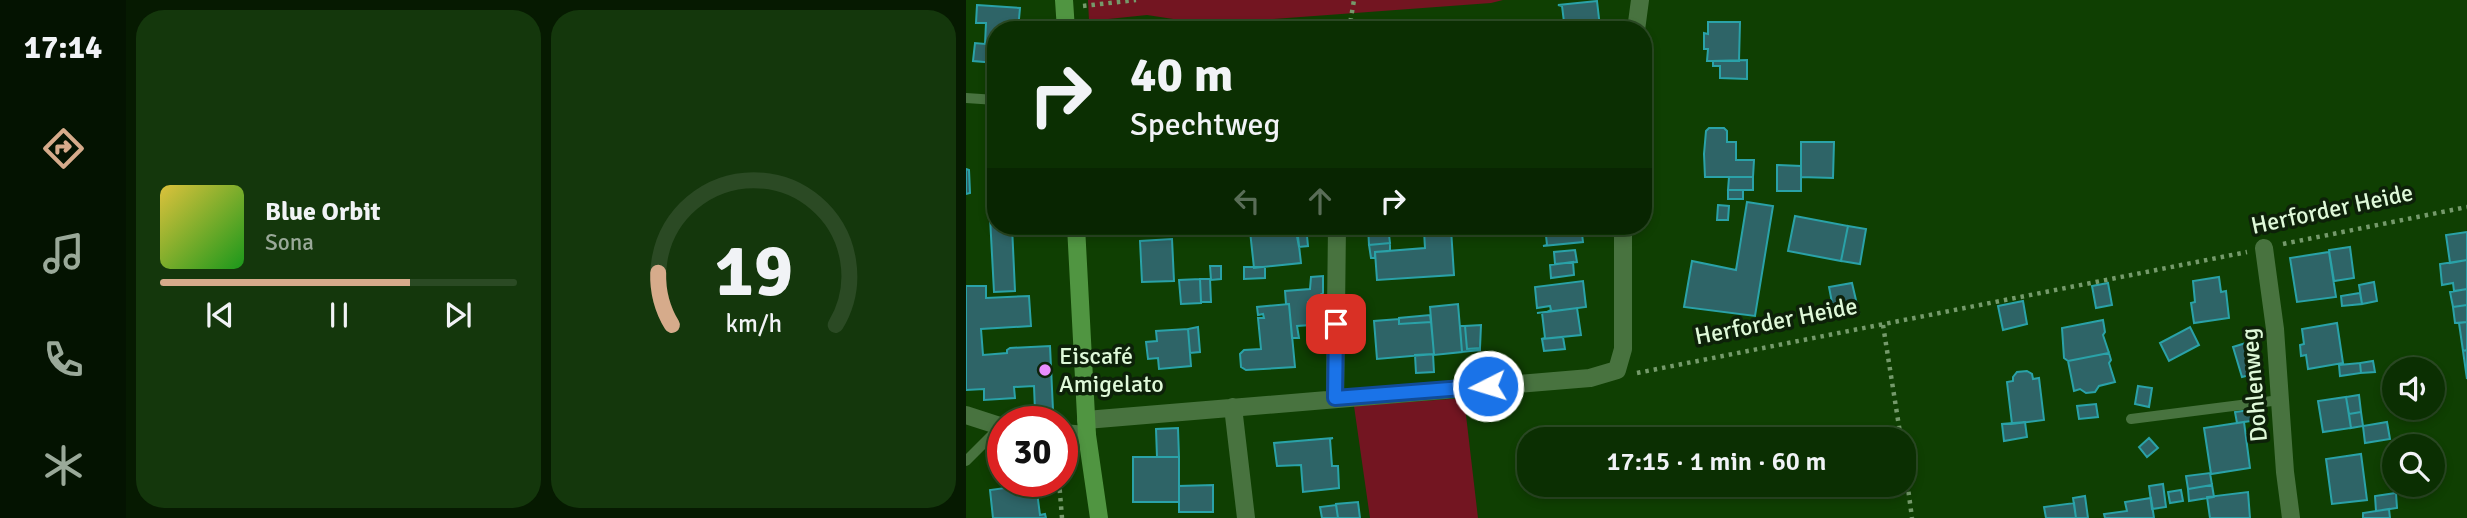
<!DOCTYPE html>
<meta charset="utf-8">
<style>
body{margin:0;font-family:Signika,sans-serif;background:#14370c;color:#f1f3f6;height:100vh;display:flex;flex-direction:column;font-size:26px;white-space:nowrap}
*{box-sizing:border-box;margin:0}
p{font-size:23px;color:#9aa999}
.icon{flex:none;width:38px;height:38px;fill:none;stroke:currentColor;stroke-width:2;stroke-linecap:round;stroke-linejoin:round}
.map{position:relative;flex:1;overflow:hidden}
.details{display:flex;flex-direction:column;gap:10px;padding:10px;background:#061a01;width:840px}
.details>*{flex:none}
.top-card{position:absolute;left:21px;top:21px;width:665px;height:214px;border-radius:28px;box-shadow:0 4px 10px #0003,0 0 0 2px #2b4a24;background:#0b2f02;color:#f1f3f6;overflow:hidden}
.controls{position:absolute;left:1416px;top:357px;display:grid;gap:14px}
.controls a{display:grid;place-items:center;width:63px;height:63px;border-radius:50%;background:#0b2f02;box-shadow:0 4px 10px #0003,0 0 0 2px #2b4a24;font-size:35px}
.speed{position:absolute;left:21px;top:406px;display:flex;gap:14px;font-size:35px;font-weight:700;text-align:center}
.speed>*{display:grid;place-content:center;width:91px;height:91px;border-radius:50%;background:#0b2f02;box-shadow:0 4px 10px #0003,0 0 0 2px #2b4a24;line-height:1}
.speed .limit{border:10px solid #d22;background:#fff;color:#111}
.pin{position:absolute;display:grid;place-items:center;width:60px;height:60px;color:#fff;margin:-30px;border-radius:14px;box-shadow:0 4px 10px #0006}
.me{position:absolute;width:77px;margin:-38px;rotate:265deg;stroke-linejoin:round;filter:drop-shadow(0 0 5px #0008)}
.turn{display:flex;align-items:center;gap:24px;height:147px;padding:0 28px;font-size:32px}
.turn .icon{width:91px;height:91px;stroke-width:2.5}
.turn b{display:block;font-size:49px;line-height:60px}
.lanes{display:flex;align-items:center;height:66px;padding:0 28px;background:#0003;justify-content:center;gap:35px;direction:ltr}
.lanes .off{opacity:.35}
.details .widget{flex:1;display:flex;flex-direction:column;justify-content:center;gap:10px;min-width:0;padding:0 24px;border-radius:28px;background:#14370c}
.details .dial{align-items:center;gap:0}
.dial svg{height:182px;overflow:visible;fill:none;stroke:#2b4a24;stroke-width:7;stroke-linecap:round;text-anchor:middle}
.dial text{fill:#f1f3f6;stroke:none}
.song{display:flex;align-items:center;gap:21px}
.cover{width:84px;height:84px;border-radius:10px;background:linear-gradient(135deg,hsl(50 70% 55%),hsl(120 70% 35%))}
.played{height:7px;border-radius:4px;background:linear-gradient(90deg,#d6ab8b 70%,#2b4a24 70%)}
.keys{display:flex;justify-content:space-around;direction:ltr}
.details .tiles{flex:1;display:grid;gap:10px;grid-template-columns:repeat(2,1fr)}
.trip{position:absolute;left:551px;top:427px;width:399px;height:70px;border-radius:28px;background:#0b2f02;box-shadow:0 4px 10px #0003,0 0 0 2px #2b4a24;font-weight:600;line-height:70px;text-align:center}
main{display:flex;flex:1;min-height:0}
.dock{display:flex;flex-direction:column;width:126px;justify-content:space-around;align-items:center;background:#041301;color:#9aa999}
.dock .icon{width:49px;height:49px}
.dock .selected{color:#d6ab8b}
.dock b{font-size:32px;color:#f1f3f6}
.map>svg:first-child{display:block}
.green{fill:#731521}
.building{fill:#2e6467;stroke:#2aa2a8;stroke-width:2}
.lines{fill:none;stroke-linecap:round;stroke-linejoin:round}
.path{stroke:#759a6b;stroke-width:4.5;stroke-dasharray:3.5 5;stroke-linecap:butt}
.service{stroke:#48733f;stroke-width:10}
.minor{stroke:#48733f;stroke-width:18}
.secondary{stroke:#509541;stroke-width:18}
.route-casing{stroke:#114b97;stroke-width:18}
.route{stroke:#1a73e8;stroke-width:12}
.poi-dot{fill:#e98dfe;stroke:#0d2109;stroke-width:2.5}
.labels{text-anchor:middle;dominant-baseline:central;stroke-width:7;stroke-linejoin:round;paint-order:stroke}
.street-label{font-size:24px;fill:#dff9d9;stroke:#0d2109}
.poi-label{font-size:24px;fill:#dff9d9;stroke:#0d2109;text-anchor:start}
</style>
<main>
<nav class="dock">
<b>17:14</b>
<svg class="icon selected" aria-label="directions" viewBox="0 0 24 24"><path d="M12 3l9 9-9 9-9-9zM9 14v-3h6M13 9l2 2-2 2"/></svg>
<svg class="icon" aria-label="music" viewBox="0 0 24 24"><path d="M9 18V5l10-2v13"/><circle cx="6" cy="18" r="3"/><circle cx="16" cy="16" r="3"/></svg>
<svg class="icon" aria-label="phone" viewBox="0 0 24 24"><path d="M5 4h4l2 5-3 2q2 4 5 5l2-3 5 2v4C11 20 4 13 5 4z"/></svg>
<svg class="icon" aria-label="climate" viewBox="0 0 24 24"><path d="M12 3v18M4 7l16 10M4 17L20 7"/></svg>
</nav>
<section class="details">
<div class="tiles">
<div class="widget">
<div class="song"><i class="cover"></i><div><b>Blue Orbit</b><p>Sona</p></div></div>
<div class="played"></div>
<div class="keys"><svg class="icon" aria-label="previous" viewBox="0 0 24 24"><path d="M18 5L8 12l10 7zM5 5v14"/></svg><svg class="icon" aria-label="pause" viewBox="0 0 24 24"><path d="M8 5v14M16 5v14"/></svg><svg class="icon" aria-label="next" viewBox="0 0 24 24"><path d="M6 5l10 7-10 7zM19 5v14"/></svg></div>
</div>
<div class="widget dial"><svg viewBox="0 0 100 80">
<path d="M14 69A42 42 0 1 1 86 69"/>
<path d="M14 69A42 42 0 0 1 8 46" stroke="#d6ab8b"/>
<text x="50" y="56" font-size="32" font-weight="700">19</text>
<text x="50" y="72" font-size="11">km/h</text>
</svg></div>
</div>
</section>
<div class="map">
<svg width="1501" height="518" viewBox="0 0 1501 518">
<rect width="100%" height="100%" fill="#0f3f02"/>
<path class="green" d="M122 0H537L525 3 240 24 181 15 123 21Z
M498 398 512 518H404L388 406Z"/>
<path class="building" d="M631 1 634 27 599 30 596 6 592 5Z
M11 5 54 8 52 30H30V63L7 61 9 43 19 44 20 23H10Z
M169 20 170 30H155L154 21Z
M742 22H774L773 61H741L742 49H738V33L742 34Z
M494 25V30H461V27Z
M231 26V30H190Z
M781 60V79L754 78V66H747V61Z
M743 128H758L761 131V142H770V160H788L787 177H739L738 154 740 131Z
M835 142H868L867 178 835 177Z
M27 144H30V188H29Z
M811 165 835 166V191H811Z
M0 169 3 170 4 193 0 194Z
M763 177H787V190H762Z
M762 190H777V199H762Z
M781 202 807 206 789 316 718 307 726 261 770 270Z
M752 205 763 206 762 220H751Z
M829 216 882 226 875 261 822 251Z
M24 217H30V226H46L49 291 28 292Z
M329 226H340L342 246 333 247Z
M402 226H422L424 243 403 245Z
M579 226H615L617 242 577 246 581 245Z
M882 226 900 229 894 264 875 261Z
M331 228 335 263 288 268 284 231Z
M485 229 488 275 411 280 409 252 459 248 458 231Z
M1501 232V260L1484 263 1480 235Z
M206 239 208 281 176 282 174 241Z
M424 243V251L409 252V258H405L403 245Z
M1384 247 1388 278 1368 281 1363 250Z
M609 250 611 262 589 264 588 252Z
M1363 252 1370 297 1331 302 1324 258Z
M1501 260V289L1488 291 1487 283 1476 285 1474 264Z
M607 262 608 275 585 278 584 265Z
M244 266H255V279L245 280Z
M278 267H299V278L278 279Z
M357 276V293L342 302 345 325 331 326 333 338H326L323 304H320L319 291 344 289 345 277Z
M1253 277 1255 292 1260 291 1263 318 1228 323 1225 303 1229 302 1227 281Z
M234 279 235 303 215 304 213 280Z
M234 279H244L245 302H235Z
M617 281 620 307 581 312 585 310 584 306 571 308 569 287Z
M1408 282 1411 301 1396 304 1393 285Z
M886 283 893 313 869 318 863 287Z
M1142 283 1146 305 1130 308 1126 286Z
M0 286H20V298L63 296 65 326 15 329 17 355 41 353V350L44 348 84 346 87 410 69 411 68 386 48 387 49 398 18 400V389L0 390Z
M1501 289V305L1487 307 1484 292Z
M1394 293 1396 304 1376 306 1375 296Z
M1057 301 1061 324 1037 330 1032 306Z
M323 304 329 367 280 370 275 367 274 354 278 350 295 349 292 318H298L297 314 292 315 291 307Z
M492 304 496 352 468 355 464 307Z
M1501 305V322L1489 323 1487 307Z
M611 308 615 335 575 339 579 338 576 313H571Z
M464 315 465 322 433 324V318Z
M433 319V324L465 322 468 354 411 359 408 321Z
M1137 320 1139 332 1137 335 1143 353 1102 361 1098 358 1096 328Z
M1501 322V350L1497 351 1493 323Z
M1371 323 1377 363 1342 369 1340 355 1335 356 1334 345 1338 344 1336 329Z
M515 325 514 348 501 349 499 326Z
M494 326H499L501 349 514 348V350L496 352Z
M232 327 234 352 224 353 222 329Z
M1224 327 1233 345 1203 361 1194 343Z
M222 329 225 366 193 369 192 358 182 359 180 342 191 341 190 331Z
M597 337 599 349 578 351 576 339Z
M1286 341 1295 372 1276 377 1267 347Z
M1501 350V379L1497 351Z
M1143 353 1145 360 1143 363 1149 382 1133 386 1129 392 1120 393 1114 389 1108 391 1102 361Z
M467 354 468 372 450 373 449 355Z
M1407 361 1409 372 1395 373 1394 363Z
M1394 363 1395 373 1374 376 1373 365Z
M1061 371 1066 374 1067 379 1073 378 1078 420 1046 424 1041 382 1047 381V377L1051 372Z
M1172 386 1186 388 1183 407 1169 404Z
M1393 395 1395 412 1383 414 1380 397Z
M1380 397 1385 428 1357 432 1352 401Z
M1130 404 1132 417 1113 419 1111 406Z
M1291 409 1292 420 1271 423 1269 412Z
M1395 412 1397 426 1385 428 1383 414Z
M1059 422 1061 437 1038 441 1036 424Z
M1278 422 1284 468 1245 474 1238 428Z
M1421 422 1424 439 1399 443 1397 426Z
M212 428 213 457H191L190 429Z
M367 438 364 439 366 466H372L373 488 337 492 335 465 311 466 308 443Z
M1183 438 1192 448 1181 457 1173 447Z
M1395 454 1401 500 1366 504 1360 459Z
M167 457H213V502H167Z
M1244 473 1246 485 1222 489 1220 476Z
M70 484 74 515 79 514 80 518H27L24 490Z
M1197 484 1200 507 1186 509 1183 486Z
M247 485V512H213V486Z
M1246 485 1248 497 1223 501 1222 489Z
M1215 490 1217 501 1204 503 1202 492Z
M1282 492 1284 518H1244L1241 497Z
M1430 493 1431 508 1410 511 1409 496Z
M1119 496 1122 518H1110L1107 498Z
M1185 498 1188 518H1139L1138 514 1161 511 1159 502Z
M392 502 394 518H372L370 504Z
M1108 503 1110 518H1080L1078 507Z
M370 505 372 518H356L354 507Z
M1423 509 1424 518H1397V513Z"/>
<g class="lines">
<path class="path" d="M117 6 170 0
M383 30 388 0
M1317 244 1501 207
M917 325 935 439
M671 373 1281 252
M938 458 946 518
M93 481 96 518"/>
<path class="service" d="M0 98 30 100
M1165 419 1314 400
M0 461 34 427"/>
<path class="minor" d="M670 30 674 0
M1298 248 1309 329 1319 472 1325 518
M369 398 371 226
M267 407 280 518
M0 415 37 427
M120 420 624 378 651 370 657 349V226
M96 433 121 435"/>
<path class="secondary" d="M98 0 100 30
M110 226 121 435 133 518"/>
</g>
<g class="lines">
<defs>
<path id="route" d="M370 324 369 398 522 386"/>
</defs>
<use href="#route" class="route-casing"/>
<use href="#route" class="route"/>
</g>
<circle class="poi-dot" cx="79" cy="370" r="7"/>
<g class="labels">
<g class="street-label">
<text transform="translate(1366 209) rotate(-12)">Herforder Heide</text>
<text transform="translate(810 321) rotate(-11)">Herforder Heide</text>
<text transform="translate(1288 385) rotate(-95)">Dohlenweg</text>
</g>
<g class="poi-label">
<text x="93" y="356">Eiscafé<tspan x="93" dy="28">Amigelato</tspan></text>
</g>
</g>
</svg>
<div class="controls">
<a><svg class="icon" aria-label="sound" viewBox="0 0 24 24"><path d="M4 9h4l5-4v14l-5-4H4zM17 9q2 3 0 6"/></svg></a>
<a><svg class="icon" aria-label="search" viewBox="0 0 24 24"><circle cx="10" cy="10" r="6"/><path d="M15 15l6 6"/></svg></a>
</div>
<div class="speed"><div class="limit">30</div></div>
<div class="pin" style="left:370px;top:324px;background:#d93025"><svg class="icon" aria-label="arrive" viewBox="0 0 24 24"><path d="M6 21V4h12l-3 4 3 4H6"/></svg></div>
<svg class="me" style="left:522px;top:386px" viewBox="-20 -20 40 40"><circle r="17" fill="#1a73e8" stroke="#fff" stroke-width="3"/><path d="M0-11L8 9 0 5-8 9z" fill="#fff"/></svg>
<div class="trip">17:15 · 1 min · 60 m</div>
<div class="top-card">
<div class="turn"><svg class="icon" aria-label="right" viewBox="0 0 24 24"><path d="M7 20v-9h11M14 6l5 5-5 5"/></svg><div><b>40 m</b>Spechtweg</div></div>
<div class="lanes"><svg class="icon off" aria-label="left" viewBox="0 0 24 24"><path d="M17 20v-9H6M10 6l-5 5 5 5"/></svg><svg class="icon off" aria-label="ahead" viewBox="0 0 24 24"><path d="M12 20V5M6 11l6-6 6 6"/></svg><svg class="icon" aria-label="right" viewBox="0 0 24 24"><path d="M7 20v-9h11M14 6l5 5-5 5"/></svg></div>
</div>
</div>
</main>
